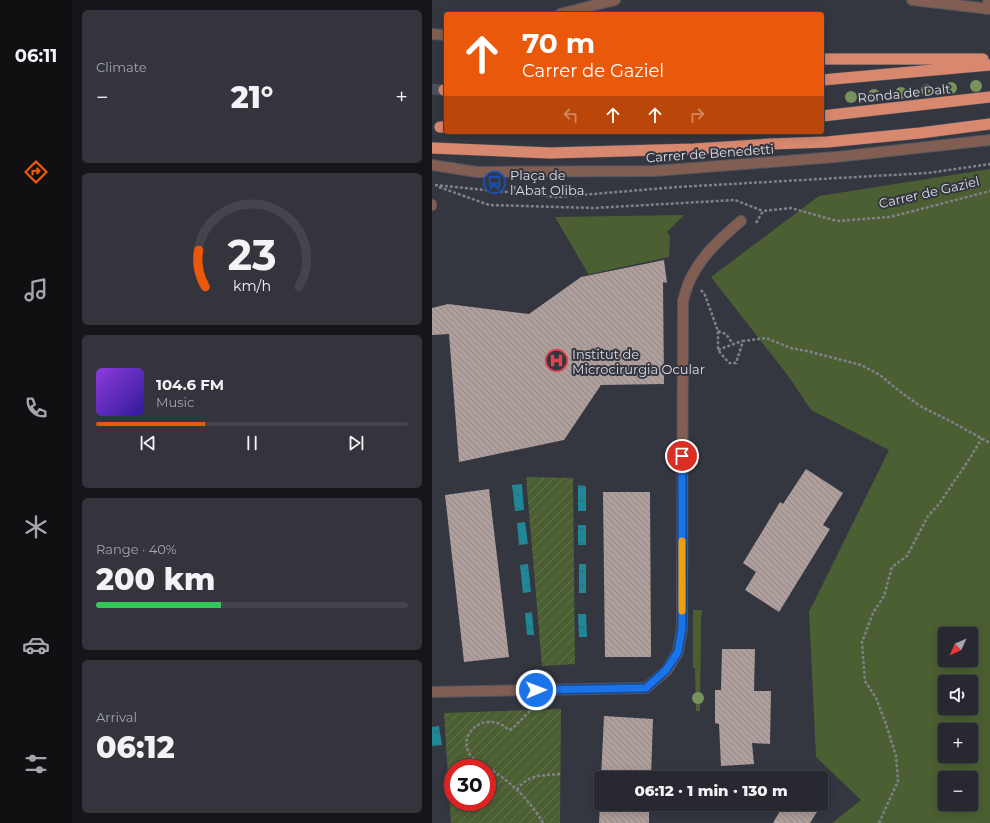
<!DOCTYPE html>
<meta charset="utf-8">
<style>
body{margin:0;font-family:Montserrat,sans-serif;background:#33343c;color:#f1f3f6;height:100vh;display:flex;flex-direction:column;font-size:15px;white-space:nowrap}
*{box-sizing:border-box;margin:0}
p{font-size:13px;color:#a4a6ab}
.icon{flex:none;width:22px;height:22px;fill:none;stroke:currentColor;stroke-width:2;stroke-linecap:round;stroke-linejoin:round}
.map{position:relative;flex:1;overflow:hidden}
.drawer{display:flex;flex-direction:column;gap:10px;padding:10px;background:#15161a;width:360px}
.drawer>*{flex:none}
.top-card{position:absolute;left:12px;top:12px;width:380px;height:122px;border-radius:4px;box-shadow:0 2px 10px #0003,0 0 0 1px #43444c;background:#ea580c;color:#fff;overflow:hidden}
.needle{width:26px;rotate:225deg}
.controls{position:absolute;left:506px;top:627px;display:grid;gap:8px}
.controls a{display:grid;place-items:center;width:40px;height:40px;border-radius:4px;background:#272830;box-shadow:0 2px 10px #0003,0 0 0 1px #43444c;font-size:20px}
.speed{position:absolute;left:12px;top:759px;display:flex;gap:8px;font-size:20px;font-weight:700;text-align:center}
.speed>*{display:grid;place-content:center;width:52px;height:52px;border-radius:50%;background:#272830;box-shadow:0 2px 10px #0003,0 0 0 1px #43444c;line-height:1}
.speed .limit{border:6px solid #d22;background:#fff;color:#111}
.pin{position:absolute;display:grid;place-items:center;width:34px;height:34px;color:#fff;margin:-17px;border:2px solid #fff;border-radius:50%;box-shadow:0 1px 4px #0007}
.me{position:absolute;width:44px;margin:-22px;rotate:89deg;stroke-linejoin:round;filter:drop-shadow(0 0 3px #0008)}
.turn{display:flex;align-items:center;gap:14px;height:84px;padding:0 12px;font-size:18px}
.turn .icon{width:52px;height:52px;stroke-width:2.5}
.turn b{display:block;font-size:28px;line-height:34px}
.lanes{display:flex;align-items:center;height:38px;padding:0 12px;background:#0003;justify-content:center;gap:20px;direction:ltr}
.lanes .off{opacity:.35}
.big{font-size:30px;font-weight:800;line-height:1.1}
.drawer .widget{flex:1;display:flex;flex-direction:column;justify-content:center;gap:6px;min-width:0;padding:0 14px;border-radius:6px;background:#33343c}
.drawer .dial{align-items:center;gap:0}
.dial svg{height:104px;overflow:visible;fill:none;stroke:#43444c;stroke-width:7;stroke-linecap:round;text-anchor:middle}
.dial text{fill:#f1f3f6;stroke:none}
.song{display:flex;align-items:center;gap:12px}
.cover{width:48px;height:48px;border-radius:6px;background:linear-gradient(135deg,hsl(270 70% 55%),hsl(250 70% 35%))}
.played{height:4px;border-radius:2px;background:linear-gradient(90deg,#ea580c 35%,#43444c 35%)}
.keys{display:flex;justify-content:space-around;direction:ltr}
.heat{display:flex;justify-content:space-between;align-items:center;font-size:22px;direction:ltr}
.charge{height:6px;border-radius:3px;background:linear-gradient(90deg,#34c759 40%,#43444c 0)}
.trip{position:absolute;left:162px;top:771px;width:234px;height:40px;border-radius:4px;background:#272830;box-shadow:0 2px 10px #0003,0 0 0 1px #43444c;font-weight:800;line-height:40px;text-align:center}
main{display:flex;flex:1;min-height:0}
.menu{display:flex;flex-direction:column;width:72px;justify-content:space-around;align-items:center;background:#101013;color:#a4a6ab}
.menu .icon{width:28px;height:28px}
.menu .active{color:#ea580c}
.menu b{font-size:18px;color:#f1f3f6}
.map>svg:first-child{display:block}
.grass{fill:#4b5f33;fill-rule:evenodd}
.garden{fill:url(#garden-furrows);fill-rule:evenodd}
.water{fill:url(#water-ripples)}
.building{fill:url(#building-back-hatch)}
.lines{fill:none;stroke-linecap:round;stroke-linejoin:round}
.trunk-tunnel{stroke:#4d4f59;stroke-width:11;stroke-dasharray:11 5.5;stroke-linecap:butt}
.service-casing{stroke:#52545e;stroke-width:10}
.minor-casing{stroke:#52545e;stroke-width:12}
.tertiary-casing{stroke:#52545e;stroke-width:12}
.trunk-casing{stroke:#52545e;stroke-width:12}
.path{stroke:#7f8189;stroke-width:2.5;stroke-dasharray:3 2;stroke-linecap:butt}
.service{stroke:#825e52;stroke-width:9}
.minor{stroke:#825e52;stroke-width:10}
.tertiary{stroke:#825e52;stroke-width:10}
.trunk{stroke:#d8886e;stroke-width:11}
.tree{fill:#78925c}
.route-casing{stroke:#114b97;stroke-width:10}
.route{stroke:#1a73e8;stroke-width:7}
.slow{stroke:#f59e0b;stroke-width:7}
.labels{text-anchor:middle;dominant-baseline:central;stroke-width:4;stroke-linejoin:round;paint-order:stroke}
.street-label{font-size:13px;fill:#dcdee5;stroke:#343640}
.poi-label{font-size:13px;fill:#dcdee5;stroke:#343640;text-anchor:start}
</style>
<main>
<nav class="menu">
<b>06:11</b>
<svg class="icon active" aria-label="directions" viewBox="0 0 24 24"><path d="M12 3l9 9-9 9-9-9zM9 14v-3h6M13 9l2 2-2 2"/></svg>
<svg class="icon" aria-label="music" viewBox="0 0 24 24"><path d="M9 18V5l10-2v13"/><circle cx="6" cy="18" r="3"/><circle cx="16" cy="16" r="3"/></svg>
<svg class="icon" aria-label="phone" viewBox="0 0 24 24"><path d="M5 4h4l2 5-3 2q2 4 5 5l2-3 5 2v4C11 20 4 13 5 4z"/></svg>
<svg class="icon" aria-label="climate" viewBox="0 0 24 24"><path d="M12 3v18M4 7l16 10M4 17L20 7"/></svg>
<svg class="icon" aria-label="car" viewBox="0 0 24 24"><path d="M5 17H2v-5l4-1 3-4h7l3 4 3 1v5h-3M9 17h6M6 11h13"/><circle cx="7" cy="17" r="2"/><circle cx="17" cy="17" r="2"/></svg>
<svg class="icon" aria-label="filters" viewBox="0 0 24 24"><path d="M4 7h16M4 17h16"/><circle cx="9" cy="7" r="2"/><circle cx="15" cy="17" r="2"/></svg>
</nav>
<section class="drawer">
<div class="widget"><p>Climate</p>
<div class="heat"><a>−</a><b class="big">21°</b><a>+</a></div>
</div>
<div class="widget dial"><svg viewBox="0 0 100 80">
<path d="M14 69A42 42 0 1 1 86 69"/>
<path d="M14 69A42 42 0 0 1 9 41" stroke="#ea580c"/>
<text x="50" y="56" font-size="32" font-weight="700">23</text>
<text x="50" y="72" font-size="11">km/h</text>
</svg></div>
<div class="widget">
<div class="song"><i class="cover"></i><div><b>104.6 FM</b><p>Music</p></div></div>
<div class="played"></div>
<div class="keys"><svg class="icon" aria-label="previous" viewBox="0 0 24 24"><path d="M18 5L8 12l10 7zM5 5v14"/></svg><svg class="icon" aria-label="pause" viewBox="0 0 24 24"><path d="M8 5v14M16 5v14"/></svg><svg class="icon" aria-label="next" viewBox="0 0 24 24"><path d="M6 5l10 7-10 7zM19 5v14"/></svg></div>
</div>
<div class="widget"><p>Range · 40%</p><b class="big">200 km</b><div class="charge"></div></div>
<div class="widget"><p>Arrival</p><b class="big">06:12</b></div>
</section>
<div class="map">
<svg width="558" height="823" viewBox="0 0 558 823">
<defs>
<pattern id="garden-furrows" width="10" height="10" patternUnits="userSpaceOnUse"><rect width="10" height="10" fill="#4b5f33"/><path d="M-1 1l2-2M0 10L10 0M9 11l2-2" fill="none" stroke="#647650"/></pattern>
<pattern id="water-ripples" width="26" height="14" patternUnits="userSpaceOnUse"><rect width="26" height="14" fill="#1f8796"/><path d="M2 4q2-2 4 0t4 0M15 11q2-2 4 0t4 0" fill="none" stroke="#2b6f7a"/></pattern>
<pattern id="building-back-hatch" width="6" height="6" patternUnits="userSpaceOnUse"><rect width="6" height="6" fill="#ae9e9c"/><path d="M-1 5l2 2M0 0l6 6M5-1l2 2" fill="none" stroke="#938786"/></pattern>
</defs>
<rect width="100%" height="100%" fill="#343640"/>
<path class="grass" d="M558 169V823H400L429 800 384 757 377 612 457 450 379 410 357 377 279 277 387 196ZM513 634H539V660H513ZM513 682H539V708H513ZM513 730H539V756H513ZM513 778H539V804H513Z
M252 215 235 232 238 236 237 257 158 274 157 275 123 217Z
M261 610H270L269 621 268 711H264L263 668H261Z"/>
<path class="garden" d="M94 477 141 478 143 664 110 666Z
M129 709 128 823H19L12 713ZM21 768H55V802H21Z"/>
<path class="water" d="M90 484 92 510 83 511 80 485Z
M146 485 154 486V511H146Z
M93 522 96 544 87 545 85 523Z
M146 525H154V545H146Z
M96 564 99 592 91 593 88 565Z
M147 564H154V593H147Z
M100 612 102 635H95L93 613Z
M146 614H154L155 637H147Z
M7 726 10 745 0 746V727Z"/>
<path class="building" d="M232 260 235 283 231 282 232 384 169 385 132 440 27 462 17 334 0 335V308L16 304 97 314 149 277Z
M374 469 411 493 391 525 398 529 347 612 313 590 324 572 311 563 348 502 351 504Z
M57 489 77 657 32 662 13 495Z
M171 492H218L219 657H173Z
M290 649H323L322 691H339L338 744 320 743 322 764 289 766 287 724 283 723V690H289Z
M172 716 221 719 219 778H169Z
M169 786V804H217V823H167Z
M352 804H390L378 823H341Z"/>
<g class="lines">
<path class="trunk-tunnel" d="M0 89 12 90"/>
<defs>
<path id="service" d="M0 204V206"/>
<path id="minor" d="M554 9 557 0
M0 692 214 688 235 670 246 652 250 628 251 301C253 294 255 286 258 280 269 256 289 238 309 221"/>
<path id="tertiary" d="M480 0 558 9
M128 14 183 0
M0 34 14 35
M0 165 45 172 222 171 404 157 558 140"/>
<path id="trunk" d="M390 59H551
M390 80 558 65
M12 90H14
M390 116 558 97
M8 127H14
M0 148 118 153 262 149 338 144 395 142 488 133 558 124"/>
</defs>
<use href="#service" class="service-casing"/>
<use href="#minor" class="minor-casing"/>
<use href="#tertiary" class="tertiary-casing"/>
<use href="#trunk" class="trunk-casing"/>
<path class="path" d="M3 185 126 197 245 187 496 173 558 164
M7 187 57 205 162 208 303 200 331 211
M324 223 331 211 359 208 405 221 458 217 558 191
M269 290 273 295 286 331V350L297 363H304L311 341 334 338 359 348 379 352 429 365 448 375 466 390 488 406 518 421 558 443
M286 331 294 334 301 344
M286 350 310 341
M105 704 81 728 77 730C72 726 67 722 60 722 45 720 29 736 36 751 42 764 57 767 67 775 84 787 101 805 111 823
M39 768 46 762
M15 777 21 776
M85 790C95 774 113 775 130 774
M447 823 466 781 464 756 454 724 444 698 433 681 430 642 441 613 452 596 460 567 475 556 496 516 507 504 538 458 550 438"/>
<use href="#service" class="service"/>
<use href="#minor" class="minor"/>
<use href="#tertiary" class="tertiary"/>
<use href="#trunk" class="trunk"/>
</g>
<g class="tree">
<circle cx="544" cy="86" r="6"/>
<circle cx="519" cy="88" r="6"/>
<circle cx="495" cy="90" r="6"/>
<circle cx="469" cy="93" r="6"/>
<circle cx="442" cy="95" r="6"/>
<circle cx="419" cy="97" r="6"/>
<circle cx="266" cy="698" r="6"/>
</g>
<g class="lines">
<defs>
<path id="route" d="M104 690 214 688 234 670 246 652 250 628V456"/>
</defs>
<use href="#route" class="route-casing"/>
<use href="#route" class="route"/>
<path class="slow" d="M250 611V541"/>
</g>
<defs>
<symbol id="bus-ring" viewBox="-11 -11 22 22"><circle r="9.5" fill="#343640" stroke="#1a4fb4" stroke-width="1.5"/><path d="M-5-6H5V4H4V6H2V4H-2V6H-4V4H-5ZM-3.5-4V0h7V-4ZM-3.5 1.2v1.5H-2V1.2ZM2 1.2v1.5H3.5V1.2Z" fill="#1a4fb4"/></symbol>
<symbol id="hospital-ring" viewBox="-11 -11 22 22"><circle r="9.5" fill="#343640" stroke="#e0444e" stroke-width="1.5"/><path d="M-5-5h3v3.5h4V-5h3V5h-3V1.5h-4V5h-3Z" fill="#e0444e"/></symbol>
</defs>
<g fill-rule="evenodd">
<use href="#bus-ring" x="50" y="170" width="25" height="25"/>
<use href="#hospital-ring" x="112" y="348" width="25" height="25"/>
</g>
<g class="labels">
<g class="street-label">
<text transform="translate(472 93) rotate(-6)">Ronda de Dalt</text>
<text transform="translate(278 153) rotate(-4)">Carrer de Benedetti</text>
<text transform="translate(497 192) rotate(-13)">Carrer de Gaziel</text>
</g>
<g class="poi-label">
<text x="78" y="175">Plaça de<tspan x="78" dy="15">l'Abat Oliba</tspan></text>
<text x="140" y="354">Institut de<tspan x="140" dy="15">Microcirurgia Ocular</tspan></text>
</g>
</g>
</svg>
<div class="controls">
<a><svg class="needle" viewBox="-14 -14 28 28"><path d="M0-13l5 13h-10z" fill="#e53935"/><path d="M0 13l5-13h-10z" fill="#a4a6ab"/></svg></a>
<a><svg class="icon" aria-label="sound" viewBox="0 0 24 24"><path d="M4 9h4l5-4v14l-5-4H4zM17 9q2 3 0 6"/></svg></a>
<a>+</a>
<a>−</a>
</div>
<div class="speed"><div class="limit">30</div></div>
<div class="pin" style="left:250px;top:456px;background:#d93025"><svg class="icon" aria-label="arrive" viewBox="0 0 24 24"><path d="M6 21V4h12l-3 4 3 4H6"/></svg></div>
<svg class="me" style="left:104px;top:690px" viewBox="-20 -20 40 40"><circle r="17" fill="#1a73e8" stroke="#fff" stroke-width="3"/><path d="M0-11L8 9 0 5-8 9z" fill="#fff"/></svg>
<div class="trip">06:12 · 1 min · 130 m</div>
<div class="top-card">
<div class="turn"><svg class="icon" aria-label="ahead" viewBox="0 0 24 24"><path d="M12 20V5M6 11l6-6 6 6"/></svg><div><b>70 m</b>Carrer de Gaziel</div></div>
<div class="lanes"><svg class="icon off" aria-label="left" viewBox="0 0 24 24"><path d="M17 20v-9H6M10 6l-5 5 5 5"/></svg><svg class="icon" aria-label="ahead" viewBox="0 0 24 24"><path d="M12 20V5M6 11l6-6 6 6"/></svg><svg class="icon" aria-label="ahead" viewBox="0 0 24 24"><path d="M12 20V5M6 11l6-6 6 6"/></svg><svg class="icon off" aria-label="right" viewBox="0 0 24 24"><path d="M7 20v-9h11M14 6l5 5-5 5"/></svg></div>
</div>
</div>
</main>
